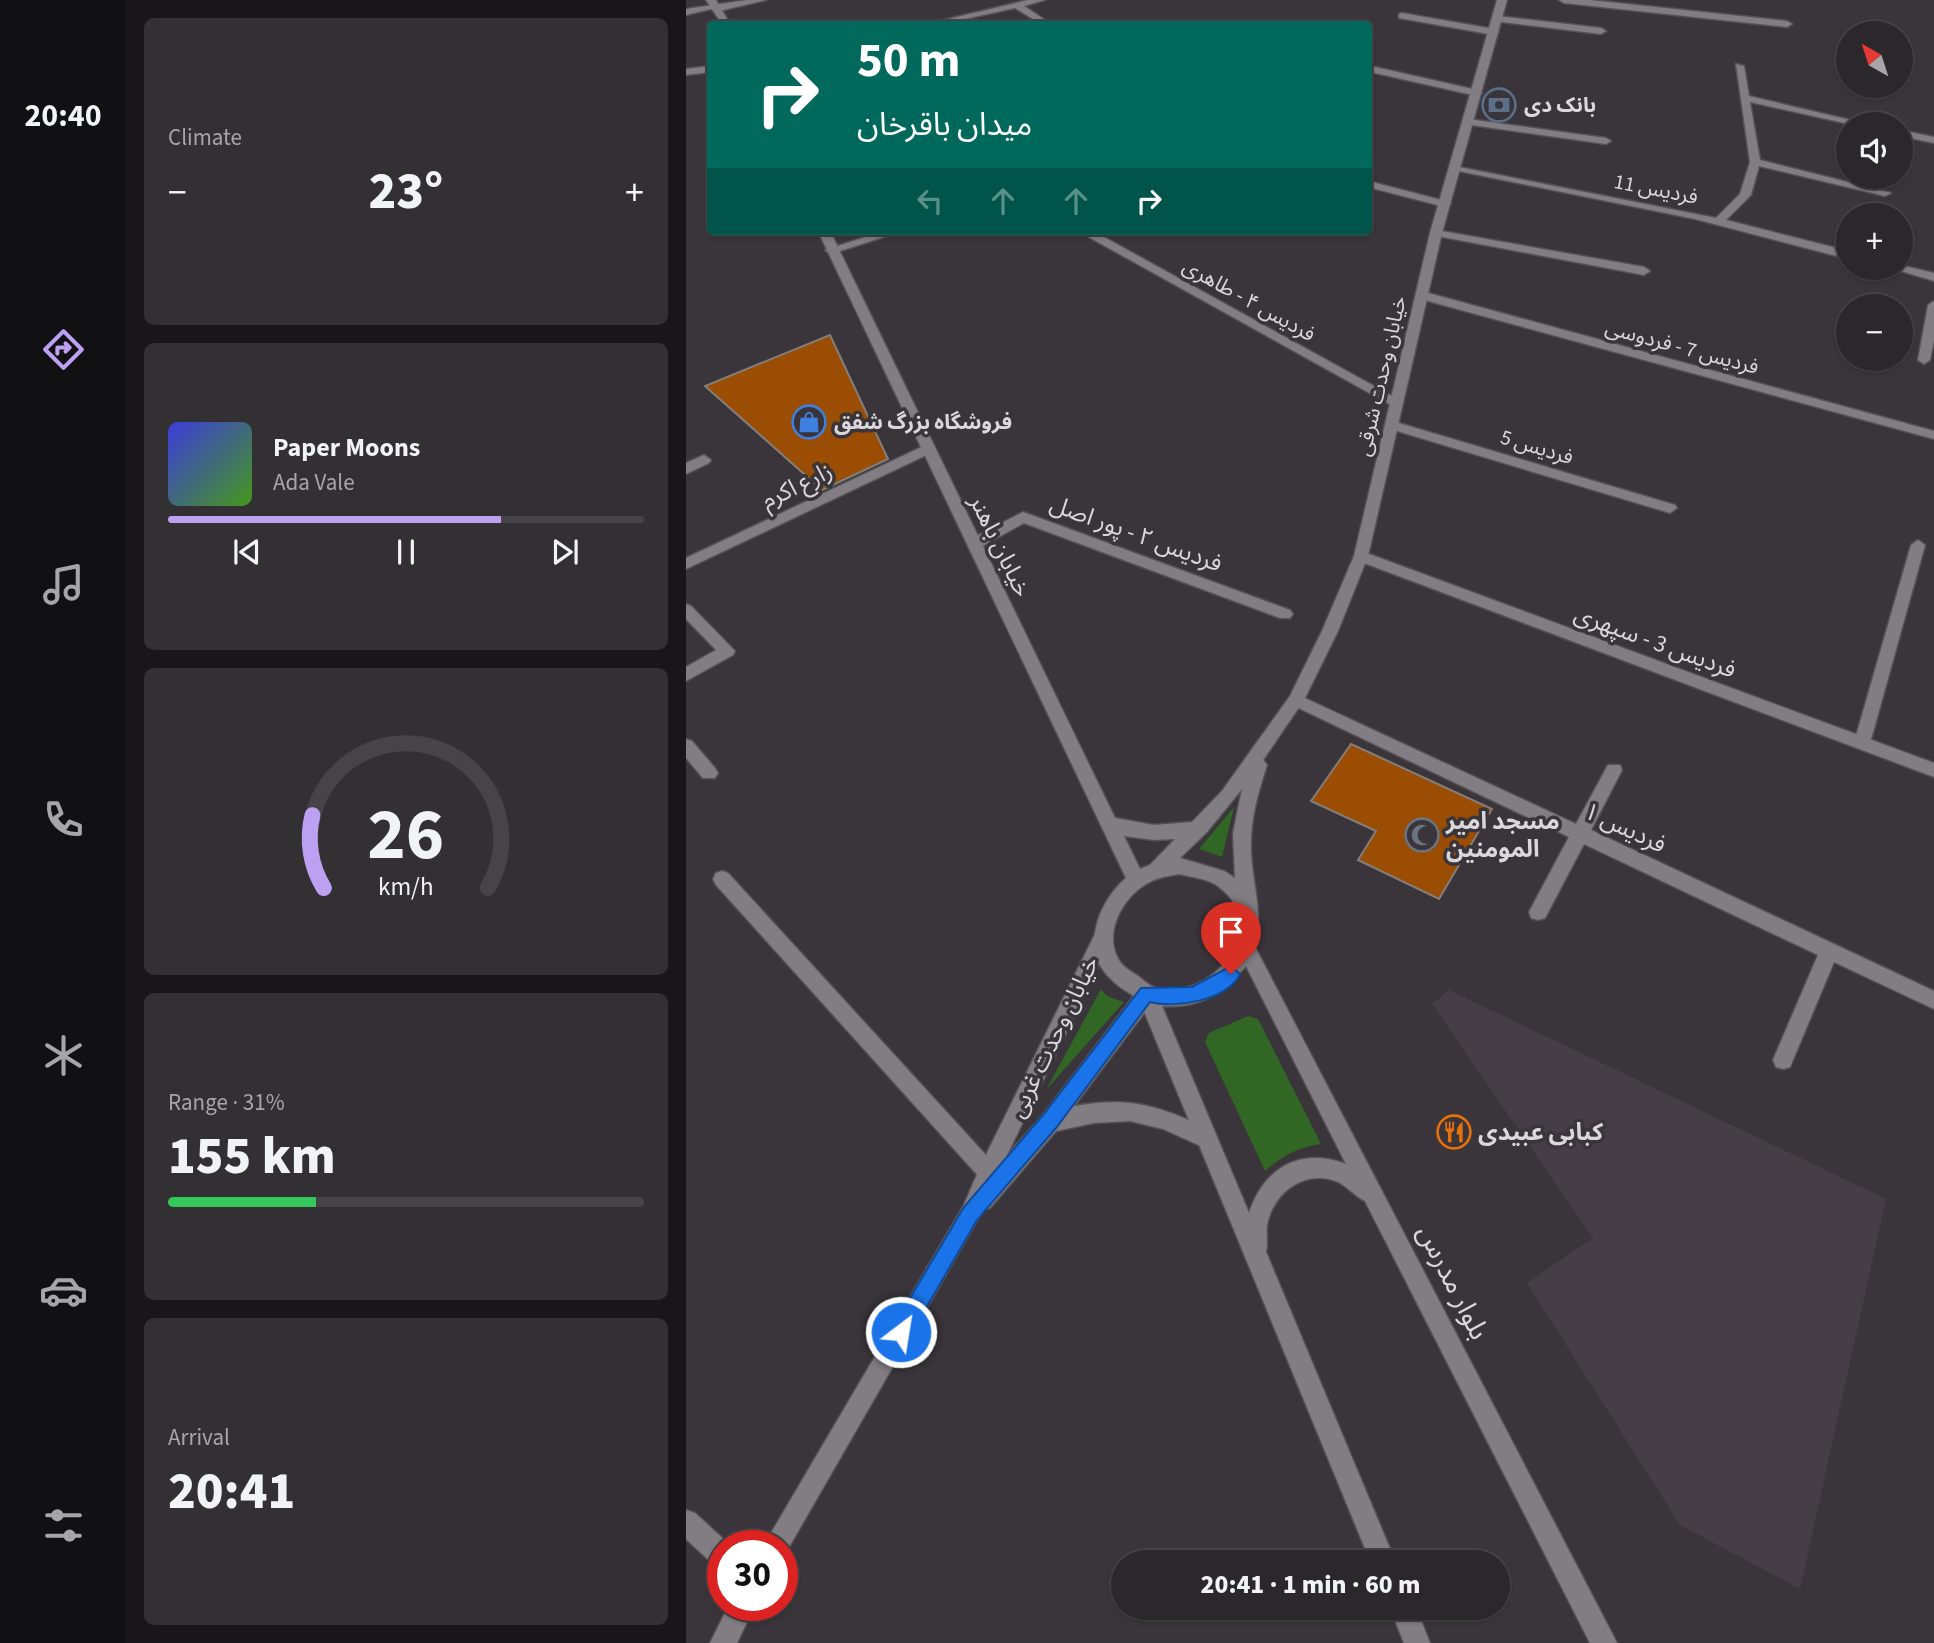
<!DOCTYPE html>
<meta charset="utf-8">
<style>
body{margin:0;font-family:"Source Sans 3","Noto Sans Arabic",sans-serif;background:#333034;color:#f1f3f6;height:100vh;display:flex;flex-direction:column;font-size:26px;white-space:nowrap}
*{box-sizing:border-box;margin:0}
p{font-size:23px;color:#a6a6a9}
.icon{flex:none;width:38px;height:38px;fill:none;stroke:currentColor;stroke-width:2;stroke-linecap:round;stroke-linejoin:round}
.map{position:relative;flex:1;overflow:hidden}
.panel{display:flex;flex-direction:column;gap:18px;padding:18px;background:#181618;width:560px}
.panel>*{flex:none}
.banner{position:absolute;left:21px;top:21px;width:665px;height:214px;border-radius:7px;box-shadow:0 2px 5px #0004,0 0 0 2px #474448;background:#00695c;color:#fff;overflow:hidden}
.needle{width:46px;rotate:321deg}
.controls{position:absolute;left:1150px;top:21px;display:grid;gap:14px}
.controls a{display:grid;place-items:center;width:77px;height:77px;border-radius:50%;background:#2b282c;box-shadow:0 2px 5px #0004,0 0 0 2px #474448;font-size:35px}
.speed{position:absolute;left:21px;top:1530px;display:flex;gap:14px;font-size:35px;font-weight:700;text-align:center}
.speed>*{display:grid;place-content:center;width:91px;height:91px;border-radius:50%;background:#2b282c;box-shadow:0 2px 5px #0004,0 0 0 2px #474448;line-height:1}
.speed .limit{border:10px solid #d22;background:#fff;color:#111}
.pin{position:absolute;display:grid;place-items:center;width:60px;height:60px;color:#fff;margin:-72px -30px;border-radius:50% 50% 50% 0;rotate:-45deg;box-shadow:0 0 7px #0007}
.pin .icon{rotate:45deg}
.me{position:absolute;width:77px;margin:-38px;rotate:31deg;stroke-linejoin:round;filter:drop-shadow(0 0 5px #0008)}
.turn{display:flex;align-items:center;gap:24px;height:147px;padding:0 35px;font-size:32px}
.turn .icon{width:91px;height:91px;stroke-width:2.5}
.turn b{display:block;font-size:49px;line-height:60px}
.lanes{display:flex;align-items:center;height:66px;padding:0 35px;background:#0003;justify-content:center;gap:35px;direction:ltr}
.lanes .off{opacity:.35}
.big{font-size:52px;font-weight:800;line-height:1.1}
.panel .tile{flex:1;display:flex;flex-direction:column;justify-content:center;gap:10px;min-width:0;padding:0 24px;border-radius:10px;background:#333034}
.panel .dial{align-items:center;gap:0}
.dial svg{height:182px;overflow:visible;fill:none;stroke:#474448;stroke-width:7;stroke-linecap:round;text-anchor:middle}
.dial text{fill:#f1f3f6;stroke:none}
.song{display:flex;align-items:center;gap:21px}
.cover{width:84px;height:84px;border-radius:10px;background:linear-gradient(135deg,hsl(240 70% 55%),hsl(100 70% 35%))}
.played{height:7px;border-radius:4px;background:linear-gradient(90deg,#bca0f2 70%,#474448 70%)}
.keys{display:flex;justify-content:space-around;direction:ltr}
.heat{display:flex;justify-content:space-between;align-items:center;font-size:38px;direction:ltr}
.charge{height:10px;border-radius:5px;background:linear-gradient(90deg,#34c759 31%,#474448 0)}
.trip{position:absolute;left:425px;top:1550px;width:399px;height:70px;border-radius:35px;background:#2b282c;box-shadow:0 2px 5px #0004,0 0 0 2px #474448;font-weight:800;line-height:70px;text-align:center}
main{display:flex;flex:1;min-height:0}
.tab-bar{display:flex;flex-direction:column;width:126px;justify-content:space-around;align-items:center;background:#111012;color:#a6a6a9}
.tab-bar .icon{width:49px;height:49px}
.tab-bar .current{color:#bca0f2}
.tab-bar b{font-size:32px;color:#f1f3f6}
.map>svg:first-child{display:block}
.built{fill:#463e47}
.green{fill:#326625}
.building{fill:#9b4d04;stroke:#847e7a;stroke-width:2}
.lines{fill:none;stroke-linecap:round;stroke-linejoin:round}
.lane-casing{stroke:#545155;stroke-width:3}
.street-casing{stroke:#545155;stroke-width:3}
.secondary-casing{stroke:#545155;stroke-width:3}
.lane{fill:#817d82;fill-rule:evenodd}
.street{fill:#817d82;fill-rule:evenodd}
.secondary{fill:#817d82;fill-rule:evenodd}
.route{fill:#1a73e8;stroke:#114b97;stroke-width:2}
.labels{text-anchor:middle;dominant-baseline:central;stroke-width:7;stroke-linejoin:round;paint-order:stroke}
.far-poi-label{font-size:21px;font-weight:bold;fill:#dad8db;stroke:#39353a;text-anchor:start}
.far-street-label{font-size:21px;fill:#dad8db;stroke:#39353a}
.street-label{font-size:24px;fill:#dad8db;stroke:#39353a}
.poi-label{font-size:24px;font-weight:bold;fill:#dad8db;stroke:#39353a;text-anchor:start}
.near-street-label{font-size:28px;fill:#dad8db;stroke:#39353a}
</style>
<main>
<nav class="tab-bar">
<b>20:40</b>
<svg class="icon current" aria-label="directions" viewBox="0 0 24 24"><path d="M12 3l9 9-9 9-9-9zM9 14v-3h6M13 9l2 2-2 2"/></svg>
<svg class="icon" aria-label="music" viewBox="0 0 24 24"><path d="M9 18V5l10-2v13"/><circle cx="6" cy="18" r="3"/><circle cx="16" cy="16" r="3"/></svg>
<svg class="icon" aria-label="phone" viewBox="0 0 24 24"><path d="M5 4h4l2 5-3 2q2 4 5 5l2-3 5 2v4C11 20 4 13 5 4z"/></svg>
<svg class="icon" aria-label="climate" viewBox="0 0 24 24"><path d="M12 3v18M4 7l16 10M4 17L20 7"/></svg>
<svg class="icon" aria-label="car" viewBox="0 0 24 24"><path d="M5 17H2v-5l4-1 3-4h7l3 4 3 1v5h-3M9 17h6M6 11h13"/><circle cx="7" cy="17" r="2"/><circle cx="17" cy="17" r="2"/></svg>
<svg class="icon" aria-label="filters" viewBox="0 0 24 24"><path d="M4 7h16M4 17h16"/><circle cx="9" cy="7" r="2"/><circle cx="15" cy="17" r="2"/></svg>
</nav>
<section class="panel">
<div class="tile"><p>Climate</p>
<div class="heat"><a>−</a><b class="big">23°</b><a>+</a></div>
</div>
<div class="tile">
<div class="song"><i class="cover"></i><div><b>Paper Moons</b><p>Ada Vale</p></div></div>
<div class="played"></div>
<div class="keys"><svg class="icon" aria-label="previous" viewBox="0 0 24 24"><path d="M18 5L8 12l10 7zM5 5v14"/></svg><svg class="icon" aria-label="pause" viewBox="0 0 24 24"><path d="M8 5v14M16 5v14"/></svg><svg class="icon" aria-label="next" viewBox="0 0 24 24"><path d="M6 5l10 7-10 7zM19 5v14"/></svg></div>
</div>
<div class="tile dial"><svg viewBox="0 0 100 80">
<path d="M14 69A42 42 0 1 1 86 69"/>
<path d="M14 69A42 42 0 0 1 9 37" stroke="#bca0f2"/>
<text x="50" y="56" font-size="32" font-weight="700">26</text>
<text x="50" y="72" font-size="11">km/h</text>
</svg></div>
<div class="tile"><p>Range · 31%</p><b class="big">155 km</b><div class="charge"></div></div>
<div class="tile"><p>Arrival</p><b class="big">20:41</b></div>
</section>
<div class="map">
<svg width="1248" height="1643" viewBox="0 0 1248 1643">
<rect width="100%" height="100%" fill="#39353a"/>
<path class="built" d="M763 990 1200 1199 1114 1589 994 1525 841 1283 907 1238 746 1004Z"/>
<path class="green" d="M548 807 536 857 513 849Z
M415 989 421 996 438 1002 360 1090Z
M562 1016 572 1019 635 1144C612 1147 597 1156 579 1171L519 1042 523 1033Z"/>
<path class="building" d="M144 335 202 459 136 490 19 386Z
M665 744 806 809 753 899 672 860 690 831 625 801Z"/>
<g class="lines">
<defs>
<path id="lane" d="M61 0H80L29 12 25 9 0 15V9Z
M342 0H359L338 6 365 24H355L329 8 256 24H241Z
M873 0H904L1101 21 1106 24 1101 27 878 3Z
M716 13 808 29 813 32 808 35 713 18V14Z
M811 16 915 28 920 31 915 34 808 21 806 19Z
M1050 64 1058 66 1063 96 1181 124H1163L1064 102 1074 160 1205 193 1199 196 1073 166 1065 195 1040 220 1162 251V259L1009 219 763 169 768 166 1030 218 1054 194 1064 162Z
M24 66V72L0 75V69Z
M689 67 791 90 796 93 791 96 685 72 684 70Z
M782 119 920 138 925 141 920 144 778 124V120Z
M1214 130 1248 137V143L1214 136Z
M682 181 763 202 765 204 759 207 682 187Z
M750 230 958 267 964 271 958 275 746 235V231Z
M198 231H216L145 254 139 250Z
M392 231H407L717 402 715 405H705Z
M1214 265 1248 273V281L1205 268H1214Z
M735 291 1248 431V439L731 298V292Z
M1248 301V340L1244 360 1238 364 1232 360 1242 305Z
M706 421 989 505 991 508 984 513 701 428 699 425Z
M242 444 249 449 247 452 0 569V558Z
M18 455 25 460 23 463 0 474V463Z
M337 512 604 610 607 614 604 618H594L338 523 293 548H283V540Z
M1232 540 1239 545 1184 743 1176 750 1168 743 1225 545Z
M0 604 5 606 49 651 47 655 0 681V667L30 650 0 619Z
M610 694 890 824 922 765H934L936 770 905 830 1248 991V1009L1148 962 1104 1067 1097 1069 1090 1067 1087 1060 1132 955 898 844 859 918 852 920 845 918 843 912 883 837 604 704 602 700Z
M0 739 6 741 29 768 32 773 29 778H17L0 758Z
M36 871 42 873 309 1165 313 1172 309 1179 302 1183 295 1179 30 885 27 879 30 873Z
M0 1510 9 1513 44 1545H37V1568L28 1565 0 1539Z"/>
<path id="street" d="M675 551 1248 763V777L670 560 668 556Z
M417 930 424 932 426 938 321 1155 357 1115 454 988 461 985 468 988 471 994 468 1000 388 1106C444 1096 476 1106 526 1131L529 1138 526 1145 519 1148 477 1129 444 1121 408 1123 370 1131 304 1208 297 1210 99 1554 96 1555V1545H78L277 1207 295 1165 410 932Z
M43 1605H69L51 1643H24Z"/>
<path id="secondary" d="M20 0H30L44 24H36Z
M811 0H821L756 233 682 556 652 631 618 700 577 760 581 765C572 793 564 820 565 849 565 880 579 916 568 945L931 1643H904L679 1201C669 1196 662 1187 652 1182 620 1168 587 1192 581 1225 580 1234 582 1243 580 1252L710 1563H685L453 999C444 993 433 988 426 980 393 951 412 902 440 878L132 231H144L429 818 468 825 506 822 536 791 604 696 636 631 668 556 744 233ZM556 789 547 833 549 878 538 871 494 858 521 832ZM438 836 468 840 489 839 464 865 454 869ZM493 874C505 877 524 879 533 887 587 927 525 1003 470 988 464 986 457 980 452 976 446 972 440 969 435 963 415 936 436 897 462 883 472 877 483 876 493 874ZM560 966 660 1164C615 1147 578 1167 563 1213L476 1006C515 1008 534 995 560 966Z
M704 1608H730L744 1643H718Z"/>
</defs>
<use href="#lane" class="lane-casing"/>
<use href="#street" class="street-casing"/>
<use href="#secondary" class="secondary-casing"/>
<use href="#lane" class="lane"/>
<use href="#street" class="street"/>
<use href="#secondary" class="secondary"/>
</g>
<path class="route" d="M545 966 554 974C542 1000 490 1009 464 1002L370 1128 291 1220 222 1339 215 1342 208 1339 205 1332 208 1325 278 1207 357 1115 455 988 506 987Z"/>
<defs>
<symbol id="bank-ring" viewBox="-11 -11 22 22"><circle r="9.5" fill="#39353a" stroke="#5c6f8a" stroke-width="1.5"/><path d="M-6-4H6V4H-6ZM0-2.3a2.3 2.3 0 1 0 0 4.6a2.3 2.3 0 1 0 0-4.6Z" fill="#5c6f8a"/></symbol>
<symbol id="shop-ring" viewBox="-11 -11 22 22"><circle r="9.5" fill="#39353a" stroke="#3f7fe0" stroke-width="1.5"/><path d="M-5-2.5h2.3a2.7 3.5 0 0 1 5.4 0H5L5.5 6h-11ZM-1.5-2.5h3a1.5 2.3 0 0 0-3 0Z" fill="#3f7fe0"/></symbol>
<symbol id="mosque-ring" viewBox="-11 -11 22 22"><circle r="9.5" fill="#39353a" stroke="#6b7280" stroke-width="1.5"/><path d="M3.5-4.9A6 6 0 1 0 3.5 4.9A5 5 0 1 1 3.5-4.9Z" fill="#6b7280"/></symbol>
<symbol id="restaurant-ring" viewBox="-11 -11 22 22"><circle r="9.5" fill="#39353a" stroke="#e8710a" stroke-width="1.5"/><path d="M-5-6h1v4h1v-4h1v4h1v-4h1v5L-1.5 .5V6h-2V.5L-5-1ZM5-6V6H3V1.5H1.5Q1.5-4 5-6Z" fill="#e8710a"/></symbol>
</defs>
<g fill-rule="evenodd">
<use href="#bank-ring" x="794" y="86" width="38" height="38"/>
<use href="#shop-ring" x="104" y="403" width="38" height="38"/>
<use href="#mosque-ring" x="717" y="816" width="38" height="38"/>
<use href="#restaurant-ring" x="749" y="1113" width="38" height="38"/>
</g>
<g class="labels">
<g class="far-poi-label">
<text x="838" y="105">بانک دی</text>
<text x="148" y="422">فروشگاه بزرگ شفق</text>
</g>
<g class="far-street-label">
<text transform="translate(970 189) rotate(11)">فردیس 11</text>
<text transform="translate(563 300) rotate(29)">فردیس ۴ - طاهری</text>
<text transform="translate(996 347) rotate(15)">فردیس 7 - فردوسی</text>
<text transform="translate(695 376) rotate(-77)">خیابان وحدت شرقی</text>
<text transform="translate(851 447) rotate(17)">فردیس 5</text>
</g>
<g class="street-label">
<text transform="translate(111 486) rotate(-26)">زارع اکرم</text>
<text transform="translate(450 534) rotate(20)">فردیس ۲ - پور اصل</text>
<text transform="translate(314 546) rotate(64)">خیابان باهنر</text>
<text transform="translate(969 642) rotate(20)">فردیس 3 - سپهری</text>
<text transform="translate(939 828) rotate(25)">فردیس ۱</text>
<text transform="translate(368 1037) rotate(-64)">خیابان وحدت غربی</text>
</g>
<g class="poi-label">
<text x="760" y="821">مسجد امیر<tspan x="760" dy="28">المومنین</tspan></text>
<text x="792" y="1132">کبابی عبیدی</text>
</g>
<g class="near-street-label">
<text transform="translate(767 1282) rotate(63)">بلوار مدرس</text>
</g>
</g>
</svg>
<div class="controls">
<a><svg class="needle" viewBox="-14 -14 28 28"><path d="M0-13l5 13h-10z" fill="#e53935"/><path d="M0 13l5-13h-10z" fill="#a6a6a9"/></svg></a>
<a><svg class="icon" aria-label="sound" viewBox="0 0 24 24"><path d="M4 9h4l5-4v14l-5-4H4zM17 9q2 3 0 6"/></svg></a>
<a>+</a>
<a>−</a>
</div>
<div class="speed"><div class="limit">30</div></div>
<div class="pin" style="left:545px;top:974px;background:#d93025"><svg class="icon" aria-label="arrive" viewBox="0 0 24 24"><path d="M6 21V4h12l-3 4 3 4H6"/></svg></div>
<svg class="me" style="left:215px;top:1332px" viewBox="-20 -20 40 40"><circle r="17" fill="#1a73e8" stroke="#fff" stroke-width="3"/><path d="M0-11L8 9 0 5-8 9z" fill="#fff"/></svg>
<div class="trip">20:41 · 1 min · 60 m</div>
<div class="banner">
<div class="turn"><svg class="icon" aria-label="right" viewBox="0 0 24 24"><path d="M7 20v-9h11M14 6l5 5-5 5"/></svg><div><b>50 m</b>میدان باقرخان</div></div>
<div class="lanes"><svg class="icon off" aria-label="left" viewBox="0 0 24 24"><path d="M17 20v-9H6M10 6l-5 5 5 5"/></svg><svg class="icon off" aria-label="ahead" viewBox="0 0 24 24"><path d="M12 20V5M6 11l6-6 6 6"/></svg><svg class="icon off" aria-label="ahead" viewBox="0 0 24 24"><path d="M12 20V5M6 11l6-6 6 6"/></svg><svg class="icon" aria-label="right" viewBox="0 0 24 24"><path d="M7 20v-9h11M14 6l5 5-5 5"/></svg></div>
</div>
</div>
</main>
